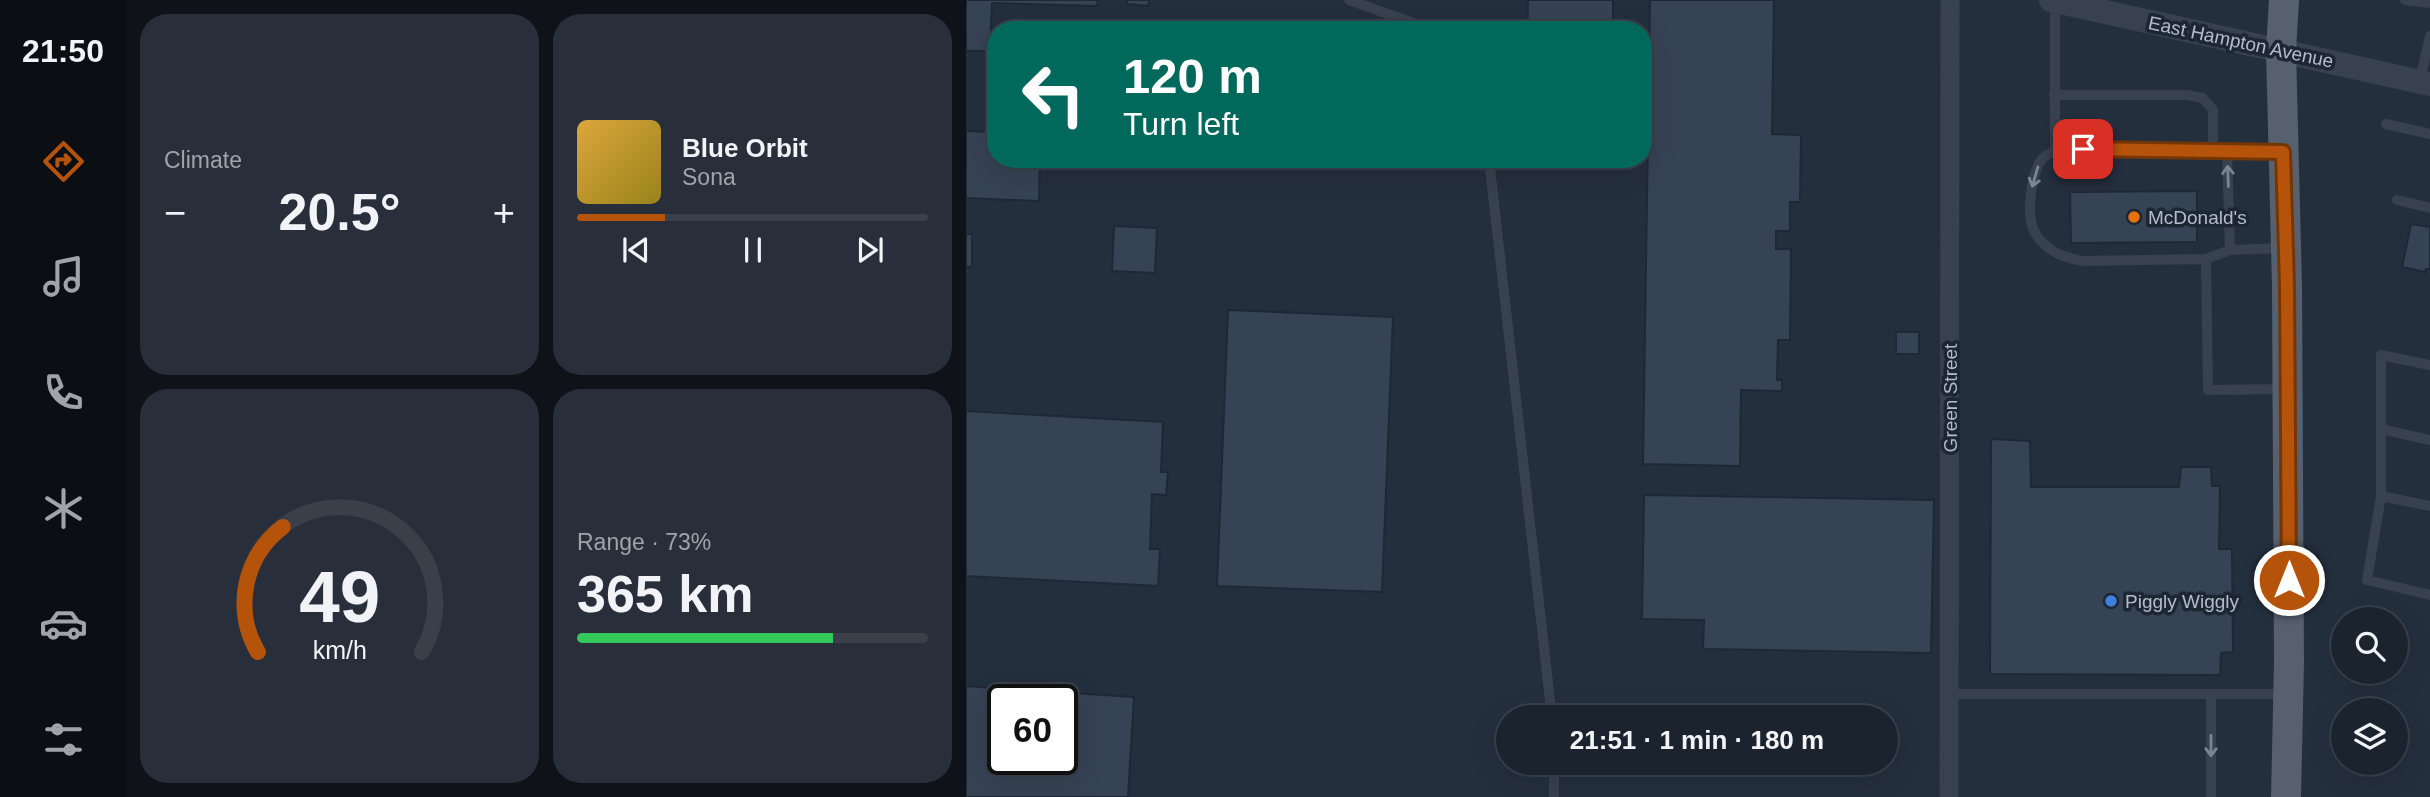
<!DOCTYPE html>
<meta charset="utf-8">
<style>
body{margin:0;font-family:Helvetica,sans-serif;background:#282f3a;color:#f1f3f6;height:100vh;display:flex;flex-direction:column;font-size:26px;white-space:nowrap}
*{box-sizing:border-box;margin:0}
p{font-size:23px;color:#a0a4aa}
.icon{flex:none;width:38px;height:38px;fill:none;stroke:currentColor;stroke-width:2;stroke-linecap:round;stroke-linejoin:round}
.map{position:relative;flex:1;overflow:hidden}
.sheet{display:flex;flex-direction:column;gap:14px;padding:14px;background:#0f1319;width:840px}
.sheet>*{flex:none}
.hud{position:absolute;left:21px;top:21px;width:665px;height:147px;border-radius:28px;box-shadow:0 7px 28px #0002,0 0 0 2px #39404a;background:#00695c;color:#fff;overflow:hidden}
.buttons{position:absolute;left:1365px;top:607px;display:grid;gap:14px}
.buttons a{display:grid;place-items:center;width:77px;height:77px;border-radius:50%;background:#1b232e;box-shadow:0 7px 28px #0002,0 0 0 2px #39404a;font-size:35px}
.speed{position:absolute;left:21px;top:684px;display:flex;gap:14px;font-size:35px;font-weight:700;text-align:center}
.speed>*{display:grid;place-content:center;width:91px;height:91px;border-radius:50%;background:#1b232e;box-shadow:0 7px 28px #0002,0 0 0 2px #39404a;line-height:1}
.speed .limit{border:4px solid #111;border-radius:10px;background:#fff;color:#111}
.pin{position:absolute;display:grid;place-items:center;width:60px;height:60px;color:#fff;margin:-30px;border-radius:14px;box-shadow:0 4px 10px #0006}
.me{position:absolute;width:77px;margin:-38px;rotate:0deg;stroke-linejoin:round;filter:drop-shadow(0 0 5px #0008)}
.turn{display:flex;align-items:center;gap:24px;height:147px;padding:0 21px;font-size:32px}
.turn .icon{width:91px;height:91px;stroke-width:2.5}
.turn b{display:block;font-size:49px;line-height:60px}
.big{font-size:52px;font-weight:700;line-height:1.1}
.sheet .tile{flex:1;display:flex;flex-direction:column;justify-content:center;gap:10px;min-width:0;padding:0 24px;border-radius:28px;background:#282f3a}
.sheet .dial{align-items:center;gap:0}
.dial svg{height:182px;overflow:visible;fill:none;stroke:#39404a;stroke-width:7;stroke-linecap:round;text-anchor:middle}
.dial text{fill:#f1f3f6;stroke:none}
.song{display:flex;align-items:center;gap:21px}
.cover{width:84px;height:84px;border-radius:10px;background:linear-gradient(135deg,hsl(40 70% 55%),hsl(50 70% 35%))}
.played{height:7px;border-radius:4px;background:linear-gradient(90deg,#b45309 25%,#39404a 25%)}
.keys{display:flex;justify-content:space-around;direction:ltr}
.heat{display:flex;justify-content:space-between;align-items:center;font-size:38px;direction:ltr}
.charge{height:10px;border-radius:5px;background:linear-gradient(90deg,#34c759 73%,#39404a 0)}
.sheet .tiles{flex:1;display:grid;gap:14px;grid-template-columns:repeat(2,1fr)}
.trip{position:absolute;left:530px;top:705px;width:402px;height:70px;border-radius:35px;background:#1b232e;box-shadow:0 7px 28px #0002,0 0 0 2px #39404a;font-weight:700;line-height:70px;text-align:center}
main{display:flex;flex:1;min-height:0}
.tab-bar{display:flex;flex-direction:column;width:126px;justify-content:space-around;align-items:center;background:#0b0e12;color:#a0a4aa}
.tab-bar .icon{width:49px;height:49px}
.tab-bar .on{color:#b45309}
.tab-bar b{font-size:32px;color:#f1f3f6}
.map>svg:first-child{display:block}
.building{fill:#364354;stroke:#1f2835;stroke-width:2;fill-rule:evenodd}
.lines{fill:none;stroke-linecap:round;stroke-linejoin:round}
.service{stroke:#38414e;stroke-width:10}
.minor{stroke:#38414e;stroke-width:19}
.tertiary{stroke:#38414e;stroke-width:24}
.primary{stroke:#56606e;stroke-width:30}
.oneway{stroke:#7c8592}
.route-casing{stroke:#753606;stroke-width:18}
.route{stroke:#b45309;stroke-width:12}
.food-dot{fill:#e8710a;stroke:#1d2633;stroke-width:2.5}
.shop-dot{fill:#3f7fe0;stroke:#1d2633;stroke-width:2.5}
.labels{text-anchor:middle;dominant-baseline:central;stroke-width:7;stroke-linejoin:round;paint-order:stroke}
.street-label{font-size:19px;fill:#b4bcc9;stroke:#1d2633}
.poi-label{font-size:19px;fill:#b4bcc9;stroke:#1d2633;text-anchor:start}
</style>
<main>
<nav class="tab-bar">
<b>21:50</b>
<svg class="icon on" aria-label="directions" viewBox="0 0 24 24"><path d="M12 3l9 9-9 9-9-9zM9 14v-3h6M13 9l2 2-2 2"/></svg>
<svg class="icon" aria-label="music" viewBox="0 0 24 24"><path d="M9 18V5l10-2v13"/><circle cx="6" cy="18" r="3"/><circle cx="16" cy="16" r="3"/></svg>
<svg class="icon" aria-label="phone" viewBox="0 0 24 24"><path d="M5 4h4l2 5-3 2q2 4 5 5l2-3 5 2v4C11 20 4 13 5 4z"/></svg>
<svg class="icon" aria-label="climate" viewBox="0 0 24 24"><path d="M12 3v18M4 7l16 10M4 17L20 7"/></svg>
<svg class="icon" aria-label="car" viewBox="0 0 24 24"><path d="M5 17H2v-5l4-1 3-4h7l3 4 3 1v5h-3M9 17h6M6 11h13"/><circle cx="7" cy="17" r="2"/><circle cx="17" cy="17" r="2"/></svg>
<svg class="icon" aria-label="filters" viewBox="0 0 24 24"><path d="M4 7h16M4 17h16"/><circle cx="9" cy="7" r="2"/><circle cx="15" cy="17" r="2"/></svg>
</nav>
<section class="sheet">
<div class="tiles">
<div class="tile"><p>Climate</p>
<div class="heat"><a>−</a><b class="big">20.5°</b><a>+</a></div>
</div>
<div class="tile">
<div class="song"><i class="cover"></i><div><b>Blue Orbit</b><p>Sona</p></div></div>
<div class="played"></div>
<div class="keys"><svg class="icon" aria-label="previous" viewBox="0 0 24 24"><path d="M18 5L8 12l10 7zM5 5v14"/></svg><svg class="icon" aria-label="pause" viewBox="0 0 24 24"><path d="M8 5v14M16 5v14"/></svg><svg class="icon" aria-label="next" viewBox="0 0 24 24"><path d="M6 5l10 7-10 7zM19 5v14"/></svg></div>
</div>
<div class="tile dial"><svg viewBox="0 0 100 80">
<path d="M14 69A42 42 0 1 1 86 69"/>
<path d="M14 69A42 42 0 0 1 25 14" stroke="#b45309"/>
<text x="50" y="56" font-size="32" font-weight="700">49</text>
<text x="50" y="72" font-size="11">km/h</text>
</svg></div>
<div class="tile"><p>Range · 73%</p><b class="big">365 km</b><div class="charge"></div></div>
</div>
</section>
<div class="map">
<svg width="1464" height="797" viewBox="0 0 1464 797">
<rect width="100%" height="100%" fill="#242f3e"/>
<path class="building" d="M0 0H132L131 6 26 3 24 51H0Z
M161 0H183L182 6 161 4Z
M562 0H647V30H561Z
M684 0H808L806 134 835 135 834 202H824V231H810V249H825L824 340H812L811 380H816V391L775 390 774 466 677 464Z
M0 131 30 132V159H74L73 201 0 198Z
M224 159H259V166L224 165Z
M1231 191V242L1105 243 1104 192Z
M1445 224 1464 227V269H1460L1459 272 1436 267Z
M148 226 191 228 189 273 146 271Z
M0 234H6V267H0Z
M262 310 427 317 416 592 251 586Z
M930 332H953V354H930Z
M0 411 197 422 195 472H202L200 495 186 494 184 549H194L192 586 0 576Z
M1025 439 1064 441 1065 487H1213L1215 467H1245L1246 486H1254L1253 549H1266L1267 652 1255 653 1254 675 1024 674Z
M678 495 968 500 965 653 737 649 738 620 676 619Z
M0 686 168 697 162 797H0ZM37 700H96V760H37Z"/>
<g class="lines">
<path class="service" d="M383 0 467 30
M1439 0 1464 3
M1454 80 1464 36
M1088 95H1221L1237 98 1247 110V153
M1420 124 1464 134
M1089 151V1
M1261 152 1264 250
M1313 152 1097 148C1089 151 1083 152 1077 158 1065 171 1060 215 1068 231 1078 250 1097 258 1117 261L1240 259 1264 250 1317 248
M523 159 586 718
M1431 200 1464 208
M1240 259 1242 390 1317 389
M1464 365 1415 355V496L1464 506
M1415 429 1464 440
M1415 496 1401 580 1464 595
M983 694H1319
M588 763V797
M1245 797V694"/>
<path class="minor" d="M983 797 984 0"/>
<path class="tertiary" d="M1085 0 1464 84"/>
<path class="primary" d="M1318 0 1315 50 1321 286 1323 663 1320 797"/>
</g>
<defs><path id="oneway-shaft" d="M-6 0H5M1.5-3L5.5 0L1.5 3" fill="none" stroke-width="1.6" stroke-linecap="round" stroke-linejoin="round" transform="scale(1.75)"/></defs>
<g class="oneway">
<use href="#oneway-shaft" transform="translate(1262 176) rotate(-92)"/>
<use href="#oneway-shaft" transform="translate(1069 177) rotate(106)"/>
<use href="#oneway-shaft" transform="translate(1245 746) rotate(90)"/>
</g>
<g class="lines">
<defs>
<path id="route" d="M1117 149 1317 152 1321 286 1323 580"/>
</defs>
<use href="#route" class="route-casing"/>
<use href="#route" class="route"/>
</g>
<circle class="food-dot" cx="1168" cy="217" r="7"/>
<circle class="shop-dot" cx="1145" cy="601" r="7"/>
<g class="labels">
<g class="street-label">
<text transform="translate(1275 42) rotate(12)">East Hampton Avenue</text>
<text transform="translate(984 398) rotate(-90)">Green Street</text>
</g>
<g class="poi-label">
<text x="1182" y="217">McDonald's</text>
<text x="1159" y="601">Piggly Wiggly</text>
</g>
</g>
</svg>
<div class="buttons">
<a><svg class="icon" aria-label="search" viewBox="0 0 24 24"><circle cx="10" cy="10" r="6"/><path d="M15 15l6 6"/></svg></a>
<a><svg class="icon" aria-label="layers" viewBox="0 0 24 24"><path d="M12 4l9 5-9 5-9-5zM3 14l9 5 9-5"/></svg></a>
</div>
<div class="speed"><div class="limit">60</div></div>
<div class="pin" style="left:1117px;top:149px;background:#d93025"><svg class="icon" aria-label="arrive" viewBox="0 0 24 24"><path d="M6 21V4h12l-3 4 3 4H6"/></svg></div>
<svg class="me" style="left:1323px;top:580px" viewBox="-20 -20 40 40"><circle r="17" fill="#b45309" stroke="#fff" stroke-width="3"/><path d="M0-11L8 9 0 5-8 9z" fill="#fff"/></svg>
<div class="trip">21:51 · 1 min · 180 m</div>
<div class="hud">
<div class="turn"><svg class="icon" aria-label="left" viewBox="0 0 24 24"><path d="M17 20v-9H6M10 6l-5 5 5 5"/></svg><div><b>120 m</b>Turn left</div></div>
</div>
</div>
</main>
